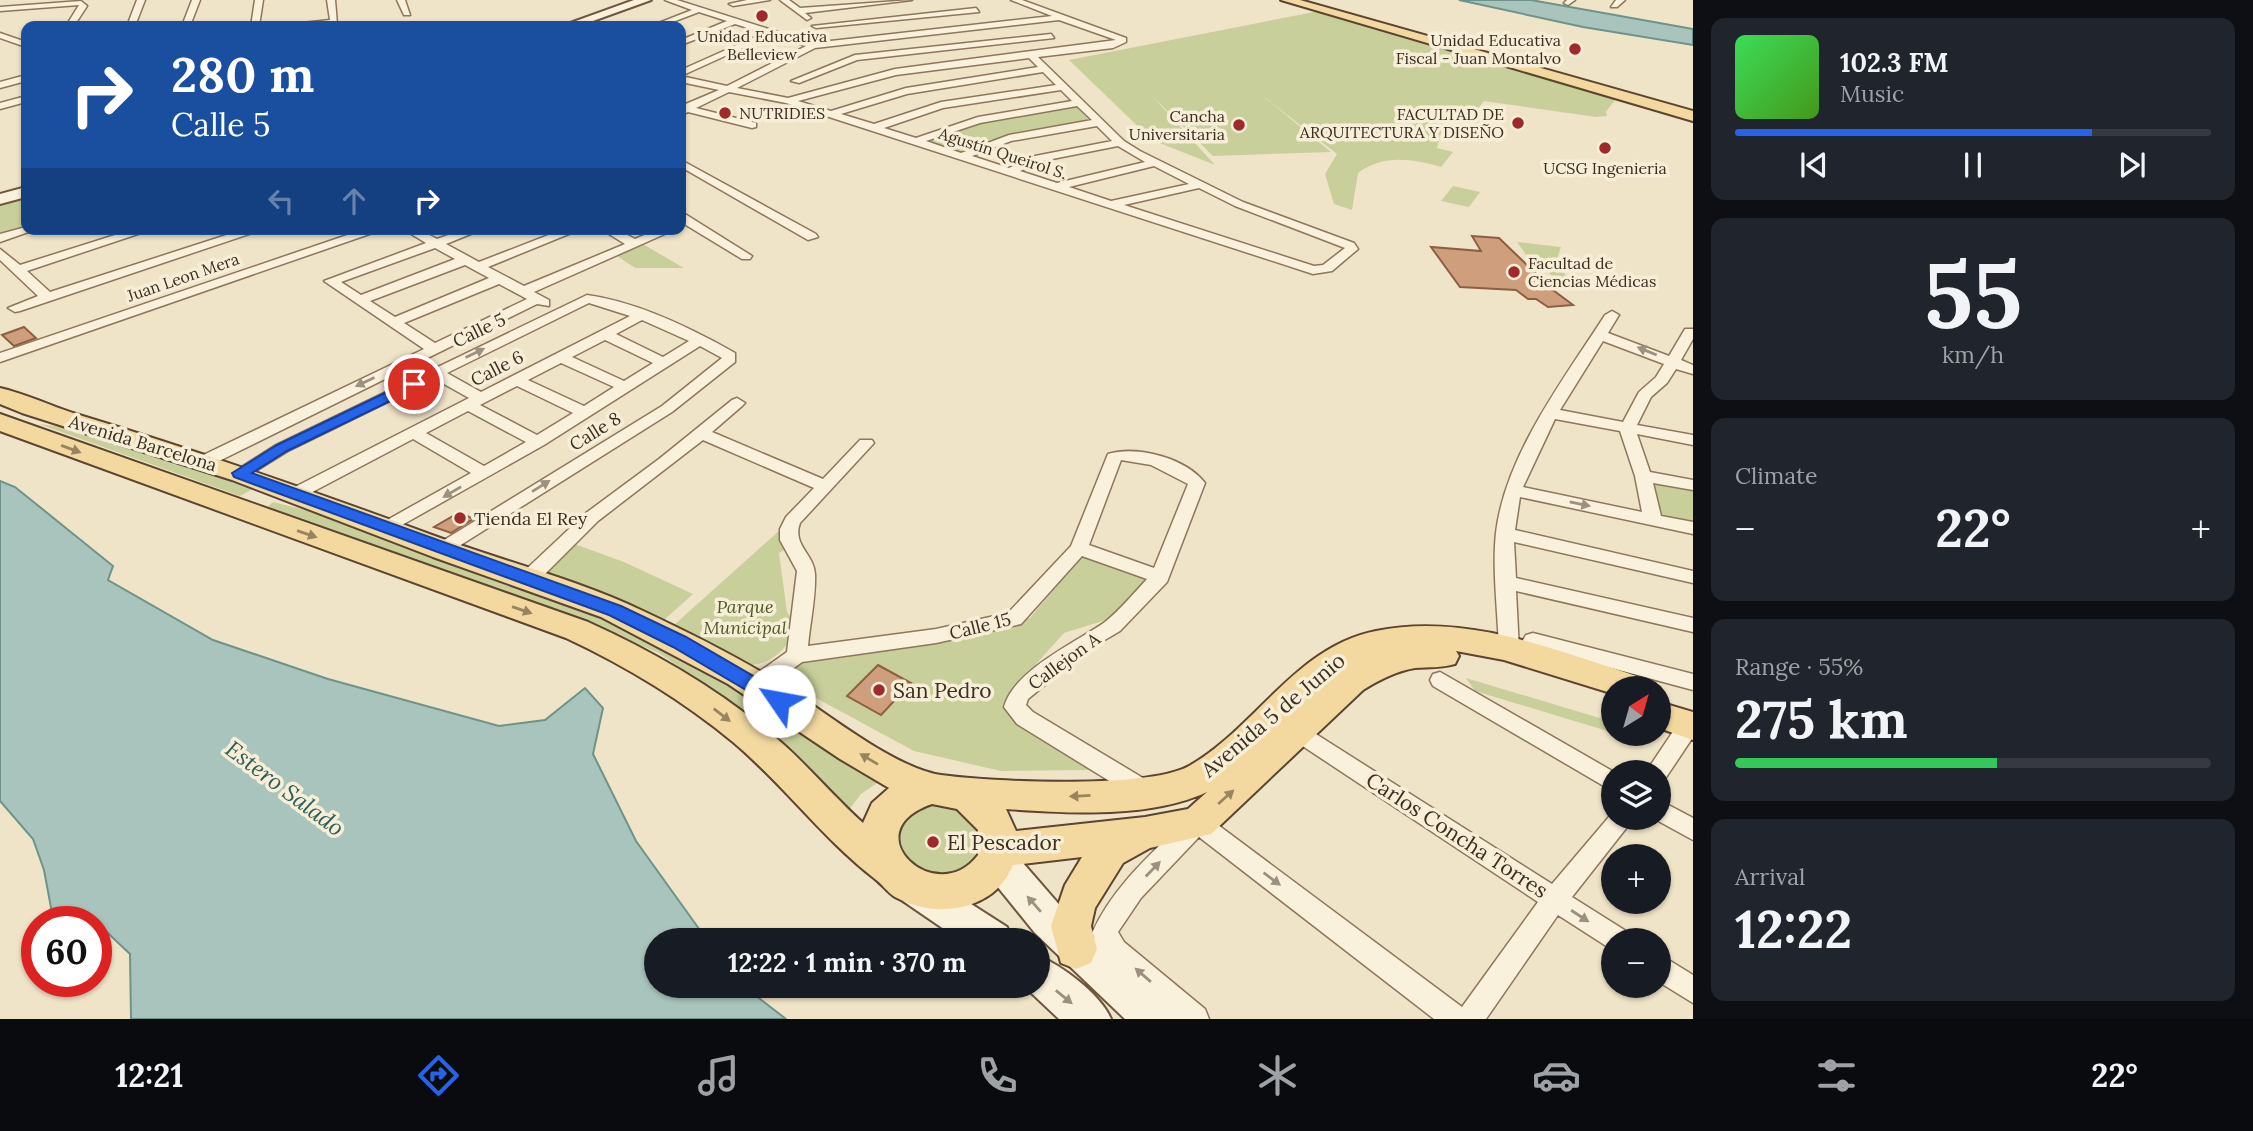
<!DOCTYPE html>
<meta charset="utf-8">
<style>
body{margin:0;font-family:Lora,serif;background:#20242c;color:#f1f3f6;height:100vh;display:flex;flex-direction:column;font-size:26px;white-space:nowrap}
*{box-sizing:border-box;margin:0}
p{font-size:23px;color:#9ea1a6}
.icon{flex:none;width:38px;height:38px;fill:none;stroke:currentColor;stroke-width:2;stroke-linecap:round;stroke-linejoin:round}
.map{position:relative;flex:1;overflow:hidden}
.panel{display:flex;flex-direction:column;gap:18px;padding:18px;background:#0d0f14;width:560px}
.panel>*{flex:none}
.hud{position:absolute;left:21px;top:21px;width:665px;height:214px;border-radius:14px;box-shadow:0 2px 5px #0004;background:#1a4fa0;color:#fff;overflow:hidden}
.needle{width:46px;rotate:37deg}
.tools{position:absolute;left:1601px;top:676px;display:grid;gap:14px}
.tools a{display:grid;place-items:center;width:70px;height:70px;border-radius:50%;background:#171b24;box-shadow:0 2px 5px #0004;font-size:35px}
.speed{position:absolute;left:21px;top:906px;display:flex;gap:14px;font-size:35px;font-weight:700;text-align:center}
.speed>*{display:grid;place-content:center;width:91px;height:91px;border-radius:50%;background:#171b24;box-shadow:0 2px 5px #0004;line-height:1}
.speed .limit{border:10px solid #d22;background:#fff;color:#111}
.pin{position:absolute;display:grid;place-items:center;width:60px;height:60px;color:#fff;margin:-30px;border:4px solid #fff;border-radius:50%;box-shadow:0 2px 7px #0007}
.me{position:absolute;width:77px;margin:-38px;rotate:303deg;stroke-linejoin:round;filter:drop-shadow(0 0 5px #0008)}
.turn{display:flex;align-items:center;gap:24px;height:147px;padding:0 35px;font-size:32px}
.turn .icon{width:91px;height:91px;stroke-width:2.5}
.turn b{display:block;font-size:49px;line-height:60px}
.lanes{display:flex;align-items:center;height:66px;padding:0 35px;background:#0003;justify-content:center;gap:35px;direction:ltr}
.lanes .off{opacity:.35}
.big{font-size:52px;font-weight:700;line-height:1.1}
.panel .card{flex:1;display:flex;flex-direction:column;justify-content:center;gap:10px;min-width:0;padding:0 24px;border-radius:14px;background:#20242c}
.panel .dial{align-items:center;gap:0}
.dial b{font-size:91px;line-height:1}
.song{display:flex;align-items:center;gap:21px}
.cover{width:84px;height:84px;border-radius:10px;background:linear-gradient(135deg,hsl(130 70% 55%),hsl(100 70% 35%))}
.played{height:7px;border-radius:4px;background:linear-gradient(90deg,#2563eb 75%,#363941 75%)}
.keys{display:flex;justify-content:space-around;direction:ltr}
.heat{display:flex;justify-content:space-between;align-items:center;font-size:38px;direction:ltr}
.charge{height:10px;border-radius:5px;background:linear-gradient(90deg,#34c759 55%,#363941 0)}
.trip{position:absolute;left:644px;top:928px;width:406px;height:70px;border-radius:35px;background:#171b24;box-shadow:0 2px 5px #0004;font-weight:700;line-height:70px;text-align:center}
.tabs{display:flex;height:112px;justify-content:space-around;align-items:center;background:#090b0e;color:#9ea1a6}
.tabs .icon{width:49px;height:49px}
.tabs .active{color:#2563eb}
.tabs b{font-size:32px;color:#f1f3f6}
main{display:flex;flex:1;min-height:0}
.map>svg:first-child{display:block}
.green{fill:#c9cf9b}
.water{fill:#a9c4bc;stroke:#6f938a;stroke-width:2}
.building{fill:#cf9f7d;stroke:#8d5f41;stroke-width:2}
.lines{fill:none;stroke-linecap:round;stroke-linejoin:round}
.street-casing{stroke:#8d765c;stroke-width:3}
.secondary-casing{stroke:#6f573f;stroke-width:4}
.primary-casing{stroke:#5b4430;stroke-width:4}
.street{fill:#faf1dc;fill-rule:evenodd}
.secondary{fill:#faf1dc;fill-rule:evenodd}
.primary{fill:#f3d9a0;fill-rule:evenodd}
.oneway{fill:#9c907e}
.oneway2{fill:#988460}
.route{fill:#2563eb;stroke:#184099;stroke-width:2}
.poi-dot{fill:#9e2a2b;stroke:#f7eed8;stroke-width:2.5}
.labels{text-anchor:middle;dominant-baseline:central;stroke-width:7;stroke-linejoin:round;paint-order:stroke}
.far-poi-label{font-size:16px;fill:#3d2e20;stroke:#f7eed8;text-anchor:end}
.far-street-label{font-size:16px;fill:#3d2e20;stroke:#f7eed8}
.street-label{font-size:18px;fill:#3d2e20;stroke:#f7eed8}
.poi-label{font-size:18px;fill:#3d2e20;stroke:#f7eed8;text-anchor:start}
.park-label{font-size:18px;font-style:italic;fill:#4d5a26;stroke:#f7eed8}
.near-poi-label{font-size:21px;fill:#3d2e20;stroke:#f7eed8;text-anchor:start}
.near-street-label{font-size:21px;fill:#3d2e20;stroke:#f7eed8}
.near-water-label{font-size:23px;font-style:italic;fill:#2f5d5a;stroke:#f7eed8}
</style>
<main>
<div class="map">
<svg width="1693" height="1019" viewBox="0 0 1693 1019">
<rect width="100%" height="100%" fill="#f0e4c8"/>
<path class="green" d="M1319 11 1618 96 1606 112 1607 116 1596 117 1484 101 1469 120 1445 117 1437 148 1453 152 1441 167C1412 159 1384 154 1358 173L1352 210 1334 204 1325 174 1337 154 1258 92 1331 152 1213 156 1153 97 1215 165 1152 140 1069 60Z
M1075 106 1091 121 985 141 960 152 924 141 963 126Z
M1453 186 1480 192 1469 207 1441 201Z
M26 195V229L0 237V202Z
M1517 242 1561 247 1556 262 1570 281H1556L1544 267 1534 266Z
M641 243 684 268H635L614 254Z
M39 424 107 433 256 487 240 496Z
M1650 477 1693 486V523L1659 516Z
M273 502 345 520 594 607 712 668 832 755 877 783 861 794 848 811 770 731 659 653 564 613 274 510 268 506Z
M780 530 789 547 779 553 787 612 792 619C792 624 793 632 791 637 785 652 766 665 750 665L674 625Z
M569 542 624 562 693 594 664 620 539 569Z
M1084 553 1147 578 1109 619 1064 633 1008 695V712L1063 754 1090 770 1001 771 914 751 779 678 804 661 857 651 940 642 1030 618Z
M1466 678 1613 722 1614 733 1475 691Z
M929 801 957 805 982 835 977 860C942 883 932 881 899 856L898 820Z"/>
<path class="water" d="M1459 0H1531L1693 29V45L1583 27Z
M0 481 15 487 113 566 108 580 213 640 328 679 499 726 545 720 585 688 603 708 593 754 636 841 707 940H656V985H742L786 1019H131L130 954 96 922 52 913 44 870 33 839 0 801Z"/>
<path class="building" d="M1472 236 1499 238 1553 290 1573 305 1548 307 1536 299H1528L1516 290 1460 287 1431 247 1481 251Z
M24 327 36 338 14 346 2 335Z
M460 512 473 519 451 533 434 527Z
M878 665 911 683 881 715 847 696Z"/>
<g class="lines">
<defs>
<path id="street" d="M137 0H145L135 26H127Z
M192 0H200L190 26H182Z
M255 0H263L259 26H251Z
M327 0H335L337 24 299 26 302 23 330 20Z
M397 0H405L410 15H404Z
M665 0H677L813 43 1052 16 1011 0H1022L1126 38V42L1113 48 1038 57 1124 141 1140 151 1243 202 1354 243 1358 249 1332 271 1313 274 786 103 729 92 696 108 756 123V127L752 128 688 112 681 115V106L719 90 681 82V76L727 86 806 46 771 35 681 76V70L764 33 735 24 681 45V40L727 21 699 12 662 26H651L692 10ZM1059 20 1116 40 895 69 788 98 737 88 815 48ZM1029 58 1038 67 906 88 831 111 798 101 896 75ZM1043 72 1056 85 941 102 874 124 841 114 907 94ZM1061 90 1072 101 978 117 916 138 884 128 943 108ZM1077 106 1092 120 1009 135 961 153 926 141 980 123ZM1097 126 1112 141 1035 156 1009 168 972 156 1011 141ZM1118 146 1145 162 1057 183 1020 171 1042 161ZM1154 166 1189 184 1111 201 1069 187ZM1199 188 1235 206 1345 248 1323 265 1314 266 1124 205Z
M747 0H770L733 6 729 4Z
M780 0H789L800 8 912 0 805 13 811 18 807 20Z
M1567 0H1575L1568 5 1564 3Z
M1616 0H1625L1617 7H1611Z
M81 1 87 6 74 26H66L79 5 0 11V7Z
M976 8 979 12 816 28 812 26Z
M0 33 26 42V47L0 38Z
M1051 34 1054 38 857 60 799 83 791 81 855 55Z
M26 75V81L0 88V82Z
M26 96V102L0 109V103Z
M681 160 816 234 818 237 808 240 681 167Z
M681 214H685L752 256 750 259H742L681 222Z
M26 227V229H37L0 242V234Z
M134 229H153L27 271 50 292 245 229H264L20 311 15 312 8 308 38 296 0 260V249L20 265Z
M365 229H384L0 362V353Z
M403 229H418L437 239 465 229H483L446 244 479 262 564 229H581L488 267 524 286 625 244 601 229H616L635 239 659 229H676L534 292 549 300V306L537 304 209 466H197L195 462 197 458 424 349 324 281 426 243ZM435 248 455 259 361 295 341 282ZM465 265 489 278 395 317 370 301ZM499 284 527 299 435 343 404 323Z
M587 295C638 302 691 328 735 353V362L672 412 448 553H436L433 549 436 545 662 406 722 358 700 346 544 445 386 534 380 532 377 528 380 524 471 473 413 439 301 498H289L286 494 289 490 469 398 435 379 288 451 246 477 240 478 232 473 276 445ZM589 303 630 316 481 392 447 373ZM642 320 689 341 663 357 616 334ZM605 340 653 363 624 381 572 357ZM561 363 614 387 584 406 528 380ZM517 386 573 413 537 435 480 405ZM468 411 526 442 484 466 426 433Z
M1612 311 1619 315 1608 333 1669 356 1685 329H1693V339L1681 360 1693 365V374L1676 369 1667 383 1651 397 1637 425 1693 435V445L1637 434 1650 472 1693 480V490L1653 483 1661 516 1693 522V534L1520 497 1515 530 1693 571V583L1514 542 1516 578 1693 618V632L1516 591 1519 650 1516 655 1509 657 1502 655 1499 650C1498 612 1492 570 1496 533 1505 455 1564 379 1605 315ZM1603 341 1664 364 1656 377 1639 392 1623 422 1560 410ZM1555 419 1620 431 1635 476 1642 512 1523 487Z
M737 398 745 403 742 406 712 432 823 479 860 440H872L874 443 800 523C792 545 814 554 815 574 816 597 810 623 808 646L936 629 1008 613 1071 546 1108 454C1137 445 1186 458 1205 483L1167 582 1120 631 1086 651 1028 699 1026 705 1033 712 1153 784 1156 791 1153 798 1145 801 1137 798 1017 724 1004 707C1014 670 1075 643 1105 622 1120 610 1134 593 1147 579L1082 556 1021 624 936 643 802 662 763 691 756 693 749 691 746 685 749 679 787 652 797 571 780 540V529L786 517 814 488 703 440 598 521 534 585H520L518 580 520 575 586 513 659 459 732 400ZM1121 460 1151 465 1188 484 1154 568 1089 545Z
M1533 633 1693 674V690L1526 645 1523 640 1526 635Z
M1440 672 1614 772V792L1433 686 1430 680 1433 674Z
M1690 716 1693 717V737L1665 779 1659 781V772H1646L1682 718Z
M1297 722 1552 884 1614 811V817H1635L1572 897 1626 931 1630 940H1614V951L1558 915 1486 1019H1434L1199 837 1141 898 1118 932 1124 942 1205 1009 1209 1019H1174L1106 960 1092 933C1114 885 1153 852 1190 816L1198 813 1206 816 1462 1007 1538 902 1289 737 1286 731 1289 725Z
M1659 800 1693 818V840L1651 817H1659Z
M1659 954 1693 975V1003L1659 982Z"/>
<path id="secondary" d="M634 0H651L579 26H562Z
M26 187V197L0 204V194Z
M997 843 1010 848 1063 909 1169 1005 1175 1019H1125L1035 933 984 870 979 859 984 848Z
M916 872 929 877 1007 927 1012 940H960L903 901 897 889 903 877Z
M1038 956C1062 965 1101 995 1111 1019H1059L1023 985H1038Z"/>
<path id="primary" d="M1281 0H1300L1693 111V121Z
M0 388C26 394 51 406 76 414 198 451 313 491 432 535 502 561 576 579 643 611 692 634 740 658 786 687 827 713 894 768 941 775 990 782 1149 789 1189 766 1256 728 1295 647 1376 631 1468 612 1560 652 1646 679L1651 688H1614V694L1504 660 1456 651 1459 656 1455 664C1441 668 1429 667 1415 668 1396 671 1379 680 1363 690L1211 834 1150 848 1123 863 1095 908 1091 926 1097 949 1091 963 1076 969 1061 963 1051 926 1065 885 1082 857 1013 865C1004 885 993 896 972 904 947 913 919 910 895 897 888 893 882 884 875 879 823 839 784 785 733 742 682 700 626 666 566 638L0 431V414L588 622C659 654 725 693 783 744 811 769 835 798 863 823L872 803 889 788 840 759 728 684 601 617 433 557 232 480 22 413 0 404ZM1207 792 1188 809 1145 817 1016 831 1006 809C1068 813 1149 819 1207 792ZM932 804 957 809 978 830V855C937 910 851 832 932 804Z
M1659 702 1693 712V740L1659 728Z"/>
</defs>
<use href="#street" class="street-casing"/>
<use href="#secondary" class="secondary-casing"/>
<use href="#primary" class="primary-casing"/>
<use href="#street" class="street"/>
<use href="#secondary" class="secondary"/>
<use href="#primary" class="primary"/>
</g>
<defs><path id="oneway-solid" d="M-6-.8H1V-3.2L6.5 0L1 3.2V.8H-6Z" transform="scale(1.75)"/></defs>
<g class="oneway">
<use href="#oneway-solid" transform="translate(1647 351) rotate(-158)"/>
<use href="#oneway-solid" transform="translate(475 353) rotate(-26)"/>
<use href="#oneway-solid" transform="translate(365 382) rotate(155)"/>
<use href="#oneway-solid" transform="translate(541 486) rotate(-32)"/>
<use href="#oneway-solid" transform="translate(452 492) rotate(150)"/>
<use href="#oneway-solid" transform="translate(1580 504) rotate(12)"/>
<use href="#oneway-solid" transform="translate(1153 869) rotate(-46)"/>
<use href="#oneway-solid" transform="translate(1272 879) rotate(37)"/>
<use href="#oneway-solid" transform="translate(1034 904) rotate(-131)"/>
<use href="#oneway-solid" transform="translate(1580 916) rotate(33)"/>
<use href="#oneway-solid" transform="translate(1143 975) rotate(-139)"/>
<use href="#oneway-solid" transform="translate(1064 997) rotate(39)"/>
</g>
<g class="oneway2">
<use href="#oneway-solid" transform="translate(71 449) rotate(20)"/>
<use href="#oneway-solid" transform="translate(307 534) rotate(19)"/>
<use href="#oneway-solid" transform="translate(522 610) rotate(19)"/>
<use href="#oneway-solid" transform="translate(722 715) rotate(38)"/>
<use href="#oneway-solid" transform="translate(869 759) rotate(-149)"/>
<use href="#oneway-solid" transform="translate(1080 796) rotate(177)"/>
<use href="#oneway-solid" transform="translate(1226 797) rotate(-42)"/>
</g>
<path class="route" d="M414 379 421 384 419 387 287 451 252 473 621 606 686 637 786 695 789 701 786 706 779 708 773 706 673 647 609 615 234 477 232 473 277 445Z"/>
<g class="poi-dot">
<circle cx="762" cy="16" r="7"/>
<circle cx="1575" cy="49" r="7"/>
<circle cx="725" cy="113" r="7"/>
<circle cx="1518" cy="123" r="7"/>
<circle cx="1239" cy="125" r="7"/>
<circle cx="1605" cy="148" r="7"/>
<circle cx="1514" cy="272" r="7"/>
<circle cx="460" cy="518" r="7"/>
<circle cx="879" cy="690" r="7"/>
<circle cx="933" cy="842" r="7"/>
</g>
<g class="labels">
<g class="far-poi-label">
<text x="762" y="36" text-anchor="middle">Unidad Educativa<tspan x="762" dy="18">Belleview</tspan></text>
<text x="1561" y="40">Unidad Educativa<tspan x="1561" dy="18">Fiscal - Juan Montalvo</tspan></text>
<text x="739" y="113" text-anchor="start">NUTRIDIES</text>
<text x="1504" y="114">FACULTAD DE<tspan x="1504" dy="18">ARQUITECTURA Y DISEÑO</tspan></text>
<text x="1225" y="116">Cancha<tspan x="1225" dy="18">Universitaria</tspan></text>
<text x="1605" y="168" text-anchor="middle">UCSG Ingenieria</text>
<text x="1528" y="263" text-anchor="start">Facultad de<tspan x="1528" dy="18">Ciencias Médicas</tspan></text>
</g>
<g class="far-street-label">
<text transform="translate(1003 153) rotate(18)">Agustín Queirol S.</text>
<text transform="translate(183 277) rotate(-19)">Juan Leon Mera</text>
</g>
<g class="street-label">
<text transform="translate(479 330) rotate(-26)">Calle 5</text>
<text transform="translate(497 368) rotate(-27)">Calle 6</text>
<text transform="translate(595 431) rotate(-32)">Calle 8</text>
<text transform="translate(143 443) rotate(17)">Avenida Barcelona</text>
<text transform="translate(980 626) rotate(-14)">Calle 15</text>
<text transform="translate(1064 661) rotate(-36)">Callejon A</text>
</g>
<g class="poi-label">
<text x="474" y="518">Tienda El Rey</text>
</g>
<g class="park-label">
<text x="745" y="606">Parque<tspan x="745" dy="21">Municipal</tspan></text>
</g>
<g class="near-poi-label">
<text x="893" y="690">San Pedro</text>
<text x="947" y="842">El Pescador</text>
</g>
<g class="near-street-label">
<text transform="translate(1273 715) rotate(-40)">Avenida 5 de Junio</text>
<text transform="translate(1457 835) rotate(33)">Carlos Concha Torres</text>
</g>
<g class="near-water-label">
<text transform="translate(285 788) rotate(37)">Estero Salado</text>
</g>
</g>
</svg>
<div class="tools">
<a><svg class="needle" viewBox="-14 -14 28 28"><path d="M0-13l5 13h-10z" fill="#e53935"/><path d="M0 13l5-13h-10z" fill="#9ea1a6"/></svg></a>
<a><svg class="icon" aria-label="layers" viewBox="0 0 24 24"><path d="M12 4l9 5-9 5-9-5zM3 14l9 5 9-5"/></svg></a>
<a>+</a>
<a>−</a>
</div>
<div class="speed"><div class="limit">60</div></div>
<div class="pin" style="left:414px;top:384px;background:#d93025"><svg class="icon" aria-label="arrive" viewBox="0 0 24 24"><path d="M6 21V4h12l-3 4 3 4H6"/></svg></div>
<svg class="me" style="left:779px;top:701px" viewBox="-20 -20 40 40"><circle r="19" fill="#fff"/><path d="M0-13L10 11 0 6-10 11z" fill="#2563eb"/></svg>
<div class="trip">12:22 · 1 min · 370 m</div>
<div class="hud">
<div class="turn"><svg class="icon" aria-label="right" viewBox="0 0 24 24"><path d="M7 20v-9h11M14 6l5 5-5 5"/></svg><div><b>280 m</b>Calle 5</div></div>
<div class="lanes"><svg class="icon off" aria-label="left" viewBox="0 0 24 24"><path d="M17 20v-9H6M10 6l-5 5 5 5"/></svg><svg class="icon off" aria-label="ahead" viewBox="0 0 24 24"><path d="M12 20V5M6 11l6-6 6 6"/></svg><svg class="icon" aria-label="right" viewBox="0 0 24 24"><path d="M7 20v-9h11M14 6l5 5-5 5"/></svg></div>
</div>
</div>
<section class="panel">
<div class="card">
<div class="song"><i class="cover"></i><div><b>102.3 FM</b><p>Music</p></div></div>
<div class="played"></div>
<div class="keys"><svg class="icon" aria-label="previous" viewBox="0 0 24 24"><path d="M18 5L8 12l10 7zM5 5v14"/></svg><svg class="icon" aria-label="pause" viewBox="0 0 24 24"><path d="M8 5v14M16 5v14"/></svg><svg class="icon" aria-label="next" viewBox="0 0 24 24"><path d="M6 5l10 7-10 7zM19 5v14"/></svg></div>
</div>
<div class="card dial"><b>55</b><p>km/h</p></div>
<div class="card"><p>Climate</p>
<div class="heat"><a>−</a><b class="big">22°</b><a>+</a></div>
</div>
<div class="card"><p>Range · 55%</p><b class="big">275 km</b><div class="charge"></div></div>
<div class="card"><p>Arrival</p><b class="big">12:22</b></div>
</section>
</main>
<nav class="tabs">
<b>12:21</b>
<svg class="icon active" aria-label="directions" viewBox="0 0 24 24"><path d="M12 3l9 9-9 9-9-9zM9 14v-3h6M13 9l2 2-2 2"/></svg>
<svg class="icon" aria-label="music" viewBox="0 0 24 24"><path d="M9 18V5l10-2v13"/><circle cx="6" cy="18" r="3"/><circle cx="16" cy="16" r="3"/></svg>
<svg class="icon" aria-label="phone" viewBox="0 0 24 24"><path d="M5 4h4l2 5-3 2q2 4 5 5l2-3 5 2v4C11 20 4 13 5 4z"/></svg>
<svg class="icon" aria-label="climate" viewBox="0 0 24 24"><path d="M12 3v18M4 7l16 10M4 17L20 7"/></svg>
<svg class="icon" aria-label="car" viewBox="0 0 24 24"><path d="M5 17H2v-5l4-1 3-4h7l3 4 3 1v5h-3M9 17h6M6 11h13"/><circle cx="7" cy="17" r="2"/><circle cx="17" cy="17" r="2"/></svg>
<svg class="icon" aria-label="filters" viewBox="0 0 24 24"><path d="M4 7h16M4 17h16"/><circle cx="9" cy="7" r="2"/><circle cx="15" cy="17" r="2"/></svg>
<b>22°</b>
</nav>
